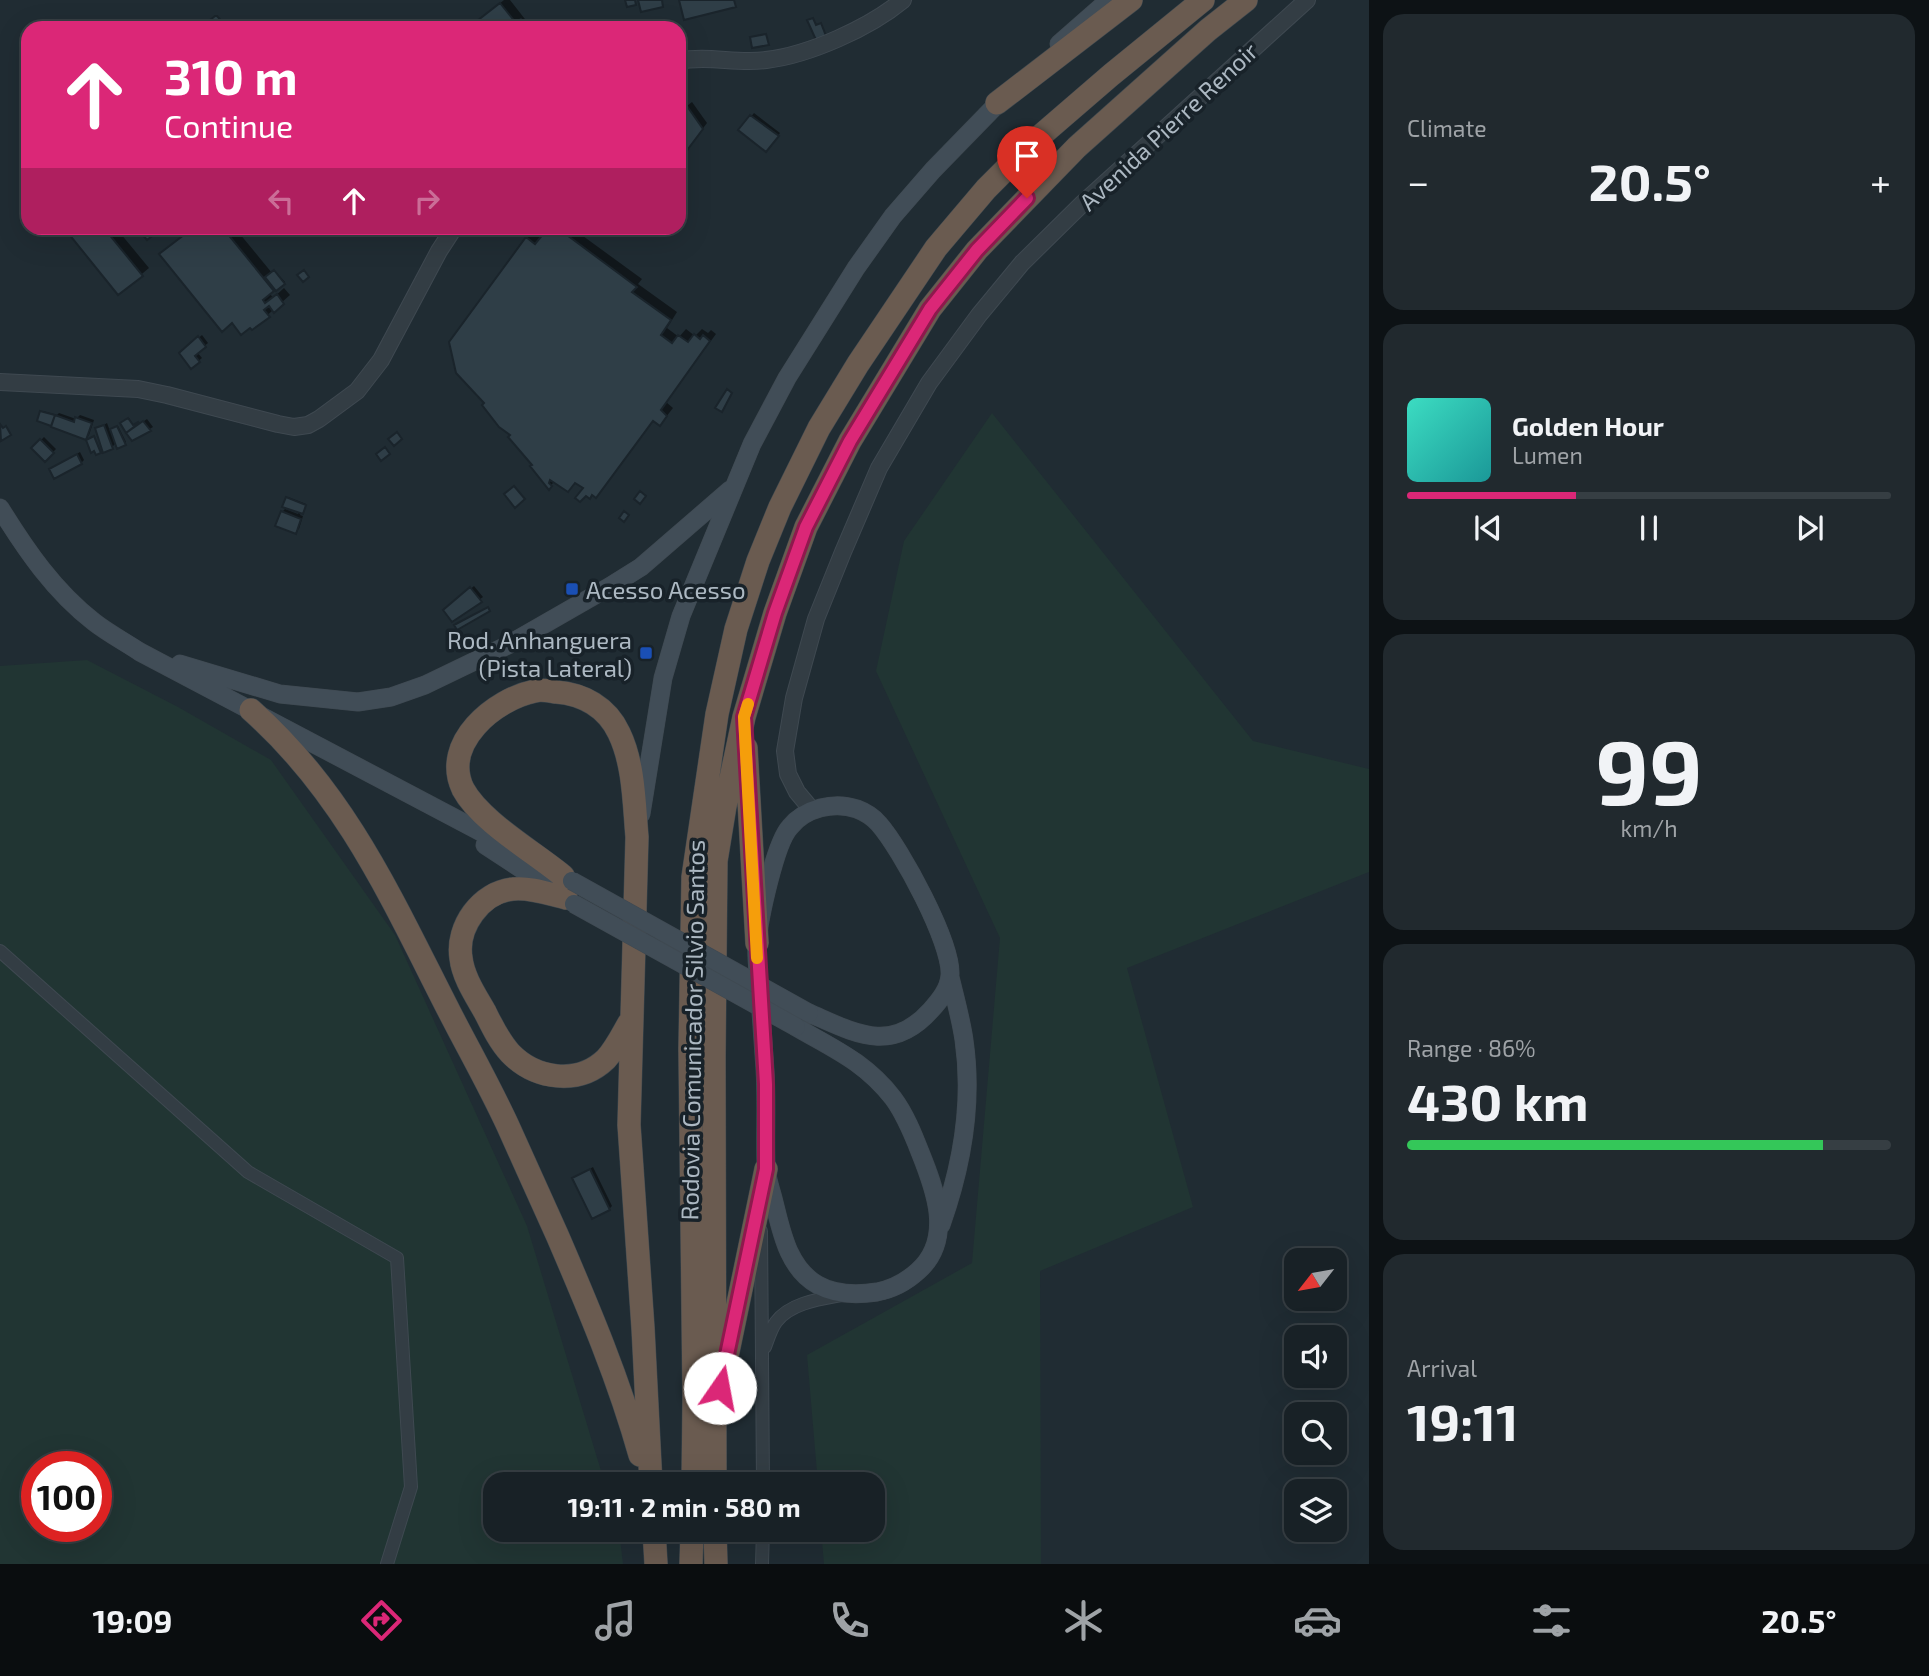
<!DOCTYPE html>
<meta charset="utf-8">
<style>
body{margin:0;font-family:"Exo 2",sans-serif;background:#21292e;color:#f1f3f6;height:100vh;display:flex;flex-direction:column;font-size:26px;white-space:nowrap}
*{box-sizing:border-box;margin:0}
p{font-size:23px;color:#9fa3a7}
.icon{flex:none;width:38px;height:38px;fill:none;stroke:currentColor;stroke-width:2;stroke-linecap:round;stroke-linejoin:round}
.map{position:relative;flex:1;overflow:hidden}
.panel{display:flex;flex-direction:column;gap:14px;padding:14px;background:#0d1215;width:560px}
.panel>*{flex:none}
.banner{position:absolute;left:21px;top:21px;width:665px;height:214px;border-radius:21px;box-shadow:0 7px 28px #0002,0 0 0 2px #363e43;background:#db2777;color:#fff;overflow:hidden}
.needle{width:46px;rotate:239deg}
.tools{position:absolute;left:1284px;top:1248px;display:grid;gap:14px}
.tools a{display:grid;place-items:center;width:63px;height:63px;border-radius:14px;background:#182126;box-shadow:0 7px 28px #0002,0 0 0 2px #363e43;font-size:35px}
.speed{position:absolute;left:21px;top:1451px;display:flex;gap:14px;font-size:35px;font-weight:700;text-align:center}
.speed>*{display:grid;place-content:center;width:91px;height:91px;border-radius:50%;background:#182126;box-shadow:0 7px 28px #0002,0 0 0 2px #363e43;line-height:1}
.speed .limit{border:10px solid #d22;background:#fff;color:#111}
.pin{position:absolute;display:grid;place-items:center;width:60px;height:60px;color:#fff;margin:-72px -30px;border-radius:50% 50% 50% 0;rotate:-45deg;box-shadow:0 0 7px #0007}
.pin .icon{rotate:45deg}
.me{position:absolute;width:77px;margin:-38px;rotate:12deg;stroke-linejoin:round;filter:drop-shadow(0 0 5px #0008)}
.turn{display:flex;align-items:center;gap:24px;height:147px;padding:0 28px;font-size:32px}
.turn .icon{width:91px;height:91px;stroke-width:2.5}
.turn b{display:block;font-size:49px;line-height:60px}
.lanes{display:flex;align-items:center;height:66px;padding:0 28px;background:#0003;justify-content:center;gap:35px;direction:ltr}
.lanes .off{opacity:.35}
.big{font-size:52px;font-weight:700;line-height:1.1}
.panel .widget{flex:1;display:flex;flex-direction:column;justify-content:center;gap:10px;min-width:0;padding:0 24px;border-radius:21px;background:#21292e}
.panel .dial{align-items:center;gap:0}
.dial b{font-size:91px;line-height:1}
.song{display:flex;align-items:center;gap:21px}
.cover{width:84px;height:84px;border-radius:10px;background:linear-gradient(135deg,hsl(170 70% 55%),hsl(180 70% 35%))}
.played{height:7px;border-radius:4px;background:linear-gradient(90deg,#db2777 35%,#363e43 35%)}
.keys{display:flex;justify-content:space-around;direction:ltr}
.heat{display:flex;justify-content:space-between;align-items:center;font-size:38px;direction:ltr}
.charge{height:10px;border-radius:5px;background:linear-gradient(90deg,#34c759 86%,#363e43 0)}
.trip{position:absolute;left:483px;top:1472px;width:402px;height:70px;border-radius:21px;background:#182126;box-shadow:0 7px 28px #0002,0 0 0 2px #363e43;font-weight:700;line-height:70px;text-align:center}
.tab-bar{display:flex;height:112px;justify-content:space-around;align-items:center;background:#0a0d0f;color:#9fa3a7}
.tab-bar .icon{width:49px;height:49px}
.tab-bar .selected{color:#db2777}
.tab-bar b{font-size:32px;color:#f1f3f6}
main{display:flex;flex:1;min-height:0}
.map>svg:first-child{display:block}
.green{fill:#213533;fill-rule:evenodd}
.shadow{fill:#0007}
.building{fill:#2f3e47;stroke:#1a242b;stroke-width:2}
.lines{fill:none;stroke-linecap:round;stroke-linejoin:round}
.minor-casing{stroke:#3f4951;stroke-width:14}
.tertiary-casing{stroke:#3f4951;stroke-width:18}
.secondary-casing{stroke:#3f4951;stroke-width:19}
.motorway-casing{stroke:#3d484f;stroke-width:24}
.minor{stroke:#333d44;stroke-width:12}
.tertiary{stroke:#333d44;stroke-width:16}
.secondary{stroke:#414d57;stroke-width:18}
.motorway{stroke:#6a5b50;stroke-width:23}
.secondary-bridge-casing{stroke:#3f4951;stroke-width:19;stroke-linecap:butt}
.secondary-bridge{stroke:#414d57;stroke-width:18}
.route-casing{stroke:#8e194d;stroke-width:18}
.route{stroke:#db2777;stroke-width:12}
.slow{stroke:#f59e0b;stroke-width:12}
.transit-dot{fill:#1a4fb4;stroke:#182229;stroke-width:2.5}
.labels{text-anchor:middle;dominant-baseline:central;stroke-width:7;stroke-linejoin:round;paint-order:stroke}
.street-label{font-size:24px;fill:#acb8c2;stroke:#182229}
.poi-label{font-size:24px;fill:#acb8c2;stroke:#182229;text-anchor:start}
</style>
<main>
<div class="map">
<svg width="1369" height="1564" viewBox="0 0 1369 1564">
<rect width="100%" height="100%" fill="#202c33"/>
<path class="green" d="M992 413 1253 741 1369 769V872L1127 968 1193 1207 1040 1271 1041 1564H824L821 1530H873V1484H818L807 1355 972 1263 1000 938 876 671 904 541Z
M87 660 178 707 271 760 395 935 527 1226 605 1484H495V1530H619L623 1564H0V666ZM37 1466H96V1526H37Z"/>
<path class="shadow" d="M504 0H510L528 23 527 25 529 28H469Z
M692 102 707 123 679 160V105L683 109Z
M754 113 780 133 769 147 740 130Z
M67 228H116L149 268 119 293Z
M193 228H235L272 273 275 271 285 282 269 292 273 298 284 288 290 295 253 328 168 247Z
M550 228H572L642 279 638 284 677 312 667 328 679 337 686 329 695 336 702 329 708 333 711 330 716 334 666 402 673 408 666 417 659 424 654 420 585 488 576 481H555L549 487 527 238 534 231 542 237Z
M202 335 208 343 197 352 202 358 192 366 189 346Z
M43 411 57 415 59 413 76 419 80 415 94 420 89 435 86 438 39 420Z
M129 418 135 427 147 419 153 427 133 439 122 423Z
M107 423 110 431 118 426 126 442 118 447 117 442 112 447 97 429Z
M44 437 56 449 45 460 33 448Z
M80 452 84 460 81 463 51 469Z
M288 497 306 504 300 515 303 516 299 529 296 531 282 512 285 509 298 514 299 511 287 498Z
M474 586 483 597 453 619 446 610Z
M593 1167 612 1206 609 1209 574 1178Z"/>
<path class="building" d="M625 0H635L636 5 627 7Z
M638 0H662L663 7 641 12Z
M679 0H734L736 7 684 20Z
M500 3 520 28H468Z
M215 16H217L226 26 223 28H214L209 21Z
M813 18 816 25 821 23 826 36 816 40 807 20Z
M521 19 528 28H522L517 22Z
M766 34 769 45 752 48 750 37Z
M687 106 703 129 679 161V112Z
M750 115 779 136 766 152 738 130Z
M64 228H104L143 276 118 295Z
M137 228H162L147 240Z
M193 228H223L274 291 263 300 265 303 277 294 284 304 274 313 269 306 264 310 270 317 252 330 250 328 241 335 232 323 222 332 159 254Z
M548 228H572L567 235 637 287 632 292 671 320 661 335 672 343 678 335 688 342 694 334 700 339 703 335 710 341 661 410 667 416 660 426 653 421 596 498 592 495 590 499 586 496 580 502 575 498 583 488 575 483 568 492 550 480 549 483 552 486 549 490 530 466 532 465 508 437 510 435 499 427 482 405 484 403 456 373 449 342 526 237 535 244Z
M274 270 285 284 276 291 265 277Z
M304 270 309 277 303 282 297 275Z
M198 336 206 347 195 356 200 362 191 369 179 353Z
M727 389 732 393 722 412 715 408Z
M40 411 55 415 51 426 37 421Z
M55 415 74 422 75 417 92 423 86 440 51 427Z
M128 418 133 425 138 422 139 423 126 433 120 423Z
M143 421 151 431 132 441 126 433Z
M0 424 3 428 6 426 11 435 1 441Z
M104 425 113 449 103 453 95 428Z
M117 426 126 445 117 449 110 429Z
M397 432 402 439 394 446 388 439Z
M94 436 101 453 96 455 94 451 91 453 86 440Z
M40 439 54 453 45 462 31 448Z
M385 447 390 454 381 461 376 454Z
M77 454 82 464 54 479 49 469Z
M514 486 525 499 515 508 504 494Z
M640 491 646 496 640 504 634 499Z
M286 497 306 505 303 514 282 507Z
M281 511 301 519 296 534 275 526Z
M624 511 629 515 624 522 619 518Z
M470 587 482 602 452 622 443 610Z
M488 607 490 611 457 630 454 625Z
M590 1169 610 1210 592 1219 572 1178Z"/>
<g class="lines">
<defs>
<path id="minor" d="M0 951 248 1172 397 1258 411 1487 387 1564
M761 1231 763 1484
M765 1347C768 1339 771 1329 776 1322 790 1303 820 1299 842 1295
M762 1564 763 1530"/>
<path id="tertiary" d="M679 61C707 55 737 64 766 60 809 55 869 28 903 0
M0 382 138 389 167 395 278 424 294 427 308 425 319 419 357 391 381 360 439 251 454 228
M812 810 797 792 788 774 785 751 794 698 816 619 843 552 879 468 929 383 979 315 1022 263 1082 204 1307 0"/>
<path id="secondary" d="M1059 44 1109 0
M0 508C26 550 54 591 94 622 108 633 125 642 140 652L517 851
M180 664 280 694 358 702 391 697 425 685 508 645 609 587 641 567 730 490
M641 814 663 678 681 616 752 444 787 378 856 268 893 216 933 170 1006 95
M485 845 555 891
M796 1027C834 1049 865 1062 893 1098 905 1114 913 1134 920 1152 935 1189 954 1239 918 1271 906 1282 893 1289 877 1292 857 1295 836 1295 818 1285 787 1268 781 1229 773 1198 770 1187 766 1176 766 1165 765 1133 767 1102 765 1070 763 1041 761 1012 759 983 758 970 756 956 757 943 759 919 775 843 790 827 805 808 834 801 857 809 865 812 874 818 879 824 901 849 952 943 950 975 949 989 940 1000 931 1010 891 1055 855 1033 809 1013
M941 1225C962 1166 973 1102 964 1040 961 1019 955 998 950 977"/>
<path id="motorway" d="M997 103 1131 0
M251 710C347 795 393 902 450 1013 469 1050 490 1087 508 1126 525 1163 541 1200 558 1237 589 1309 619 1380 640 1455
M746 748 757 943
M563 876C534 852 480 821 463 789 441 743 495 699 535 691 541 689 549 691 556 692 583 694 607 707 619 733 634 764 634 803 637 837L629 1125 643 1328 651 1484
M566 898C549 894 530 887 513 889 481 892 456 927 461 958 463 977 476 996 485 1012 492 1026 499 1041 510 1053 535 1079 578 1086 606 1059 616 1048 622 1035 629 1023
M725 1366 766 1169
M693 1484 694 1399 690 1049 693 877 717 714 736 629 758 561 780 507 819 428 858 364 936 248 986 189 1031 144 1111 75 1203 0
M715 1484 714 1058 716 861 725 806 744 717 775 613 806 527 850 441 930 309 977 250 1077 147 1208 30 1246 0
M654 1530 656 1564
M715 1530 716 1564
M691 1564 692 1530"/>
</defs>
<use href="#minor" class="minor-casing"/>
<use href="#tertiary" class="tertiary-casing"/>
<use href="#secondary" class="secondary-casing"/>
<use href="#motorway" class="motorway-casing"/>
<use href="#minor" class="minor"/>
<use href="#tertiary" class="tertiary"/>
<use href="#secondary" class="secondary"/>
<use href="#motorway" class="motorway"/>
<defs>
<path id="secondary-bridge" d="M572 881 809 1013
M574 904 796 1027"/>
</defs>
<use href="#secondary-bridge" class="secondary-bridge-casing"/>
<use href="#secondary-bridge" class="secondary-bridge"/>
</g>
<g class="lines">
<defs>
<path id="route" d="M720 1388 766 1169V1084L744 717 775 613 806 527 850 441 930 309 977 250 1027 198"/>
</defs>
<use href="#route" class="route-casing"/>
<use href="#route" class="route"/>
<path class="slow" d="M748 704 744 717 757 958"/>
</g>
<g class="transit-dot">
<rect x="565" y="582" width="14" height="14" rx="3.5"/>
<rect x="639" y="646" width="14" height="14" rx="3.5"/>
</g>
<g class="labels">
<g class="street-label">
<text transform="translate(1168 126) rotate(-43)">Avenida Pierre Renoir</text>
<text transform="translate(692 1030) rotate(-89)">Rodovia Comunicador Silvio Santos</text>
</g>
<g class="poi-label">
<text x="586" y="589">Acesso Acesso</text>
<text x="632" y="639" text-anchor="end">Rod. Anhanguera<tspan x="632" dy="28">(Pista Lateral)</tspan></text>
</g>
</g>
</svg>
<div class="tools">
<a><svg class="needle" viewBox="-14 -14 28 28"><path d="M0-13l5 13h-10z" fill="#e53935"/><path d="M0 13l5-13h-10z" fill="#9fa3a7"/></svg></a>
<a><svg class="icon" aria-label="sound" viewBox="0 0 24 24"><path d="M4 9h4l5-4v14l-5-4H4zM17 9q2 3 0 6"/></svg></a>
<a><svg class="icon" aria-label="search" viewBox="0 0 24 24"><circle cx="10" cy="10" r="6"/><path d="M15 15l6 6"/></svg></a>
<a><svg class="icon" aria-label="layers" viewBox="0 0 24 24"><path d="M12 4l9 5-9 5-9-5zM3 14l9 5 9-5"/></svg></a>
</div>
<div class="speed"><div class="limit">100</div></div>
<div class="pin" style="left:1027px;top:198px;background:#d93025"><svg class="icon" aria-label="arrive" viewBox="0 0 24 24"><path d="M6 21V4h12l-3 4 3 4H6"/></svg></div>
<svg class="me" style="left:720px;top:1388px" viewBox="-20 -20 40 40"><circle r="19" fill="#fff"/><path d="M0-13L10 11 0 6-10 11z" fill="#db2777"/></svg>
<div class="trip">19:11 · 2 min · 580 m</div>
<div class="banner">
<div class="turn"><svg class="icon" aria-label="ahead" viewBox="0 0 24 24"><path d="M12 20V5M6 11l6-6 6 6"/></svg><div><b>310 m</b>Continue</div></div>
<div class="lanes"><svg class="icon off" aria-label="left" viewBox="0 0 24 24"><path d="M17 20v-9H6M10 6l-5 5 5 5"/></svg><svg class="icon" aria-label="ahead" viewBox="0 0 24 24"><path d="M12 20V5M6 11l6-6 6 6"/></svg><svg class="icon off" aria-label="right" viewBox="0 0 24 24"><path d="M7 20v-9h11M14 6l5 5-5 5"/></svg></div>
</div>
</div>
<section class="panel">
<div class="widget"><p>Climate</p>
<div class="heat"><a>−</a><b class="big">20.5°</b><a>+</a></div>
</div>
<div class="widget">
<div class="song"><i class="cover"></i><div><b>Golden Hour</b><p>Lumen</p></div></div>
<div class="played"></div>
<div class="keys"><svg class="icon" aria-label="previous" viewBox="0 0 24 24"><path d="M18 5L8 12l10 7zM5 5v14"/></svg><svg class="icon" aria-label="pause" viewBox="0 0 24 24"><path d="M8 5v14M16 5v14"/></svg><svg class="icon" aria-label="next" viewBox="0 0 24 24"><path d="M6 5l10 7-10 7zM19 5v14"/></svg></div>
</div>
<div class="widget dial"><b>99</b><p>km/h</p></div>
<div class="widget"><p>Range · 86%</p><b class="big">430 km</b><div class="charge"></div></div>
<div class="widget"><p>Arrival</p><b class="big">19:11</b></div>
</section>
</main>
<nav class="tab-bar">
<b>19:09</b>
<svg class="icon selected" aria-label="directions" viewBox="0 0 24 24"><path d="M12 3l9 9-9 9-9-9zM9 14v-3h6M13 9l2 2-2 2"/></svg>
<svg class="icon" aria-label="music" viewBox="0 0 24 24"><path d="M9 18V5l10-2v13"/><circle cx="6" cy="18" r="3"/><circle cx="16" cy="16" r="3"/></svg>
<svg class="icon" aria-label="phone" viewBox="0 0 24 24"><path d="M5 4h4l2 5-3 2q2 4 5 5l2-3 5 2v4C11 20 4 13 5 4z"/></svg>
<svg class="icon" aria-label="climate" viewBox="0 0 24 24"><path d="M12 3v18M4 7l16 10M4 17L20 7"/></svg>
<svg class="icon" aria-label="car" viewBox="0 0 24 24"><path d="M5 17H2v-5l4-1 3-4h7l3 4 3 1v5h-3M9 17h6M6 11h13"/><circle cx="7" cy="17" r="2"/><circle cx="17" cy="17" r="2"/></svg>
<svg class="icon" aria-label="filters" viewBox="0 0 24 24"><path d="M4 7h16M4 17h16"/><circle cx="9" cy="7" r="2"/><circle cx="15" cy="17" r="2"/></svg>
<b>20.5°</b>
</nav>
